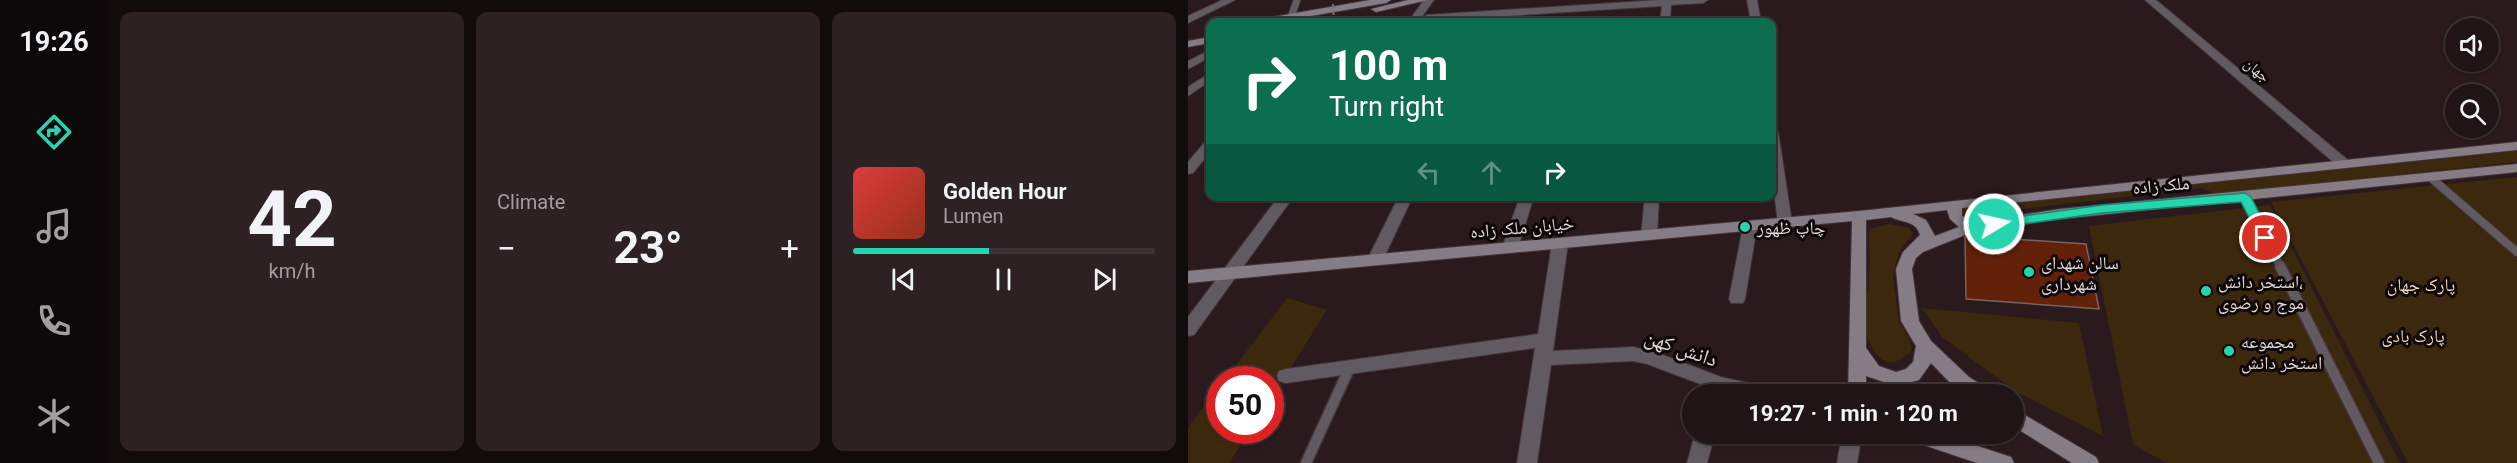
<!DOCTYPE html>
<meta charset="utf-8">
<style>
body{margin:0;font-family:Roboto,"Noto Naskh Arabic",sans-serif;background:#2d2123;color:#f1f3f6;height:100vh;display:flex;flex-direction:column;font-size:22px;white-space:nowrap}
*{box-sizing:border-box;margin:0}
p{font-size:20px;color:#a29ea1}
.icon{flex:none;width:33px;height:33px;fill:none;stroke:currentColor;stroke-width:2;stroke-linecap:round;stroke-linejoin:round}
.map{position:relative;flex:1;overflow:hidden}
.details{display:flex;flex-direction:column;gap:12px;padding:12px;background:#120b0c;width:1080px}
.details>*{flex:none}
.hud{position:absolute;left:18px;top:18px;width:570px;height:183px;border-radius:12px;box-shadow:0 2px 4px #0004,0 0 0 2px #3d3335;background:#0b6e4f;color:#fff;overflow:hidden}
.controls{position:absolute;left:1257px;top:18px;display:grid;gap:12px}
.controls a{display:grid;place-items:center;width:54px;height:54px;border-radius:50%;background:#201416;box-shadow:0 2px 4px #0004,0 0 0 2px #3d3335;font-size:30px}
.speed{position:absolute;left:18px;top:366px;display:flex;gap:12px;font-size:30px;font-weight:700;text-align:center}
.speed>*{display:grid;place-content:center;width:78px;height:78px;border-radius:50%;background:#201416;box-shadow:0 2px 4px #0004,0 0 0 2px #3d3335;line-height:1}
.speed .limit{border:9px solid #d22;background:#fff;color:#111}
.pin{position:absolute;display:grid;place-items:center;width:51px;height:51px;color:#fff;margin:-26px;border:3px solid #fff;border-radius:50%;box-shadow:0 2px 6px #0007}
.me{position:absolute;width:66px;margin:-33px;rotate:81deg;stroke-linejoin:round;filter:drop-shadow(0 0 4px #0008)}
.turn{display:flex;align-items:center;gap:21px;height:126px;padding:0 24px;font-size:27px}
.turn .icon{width:78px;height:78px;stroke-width:2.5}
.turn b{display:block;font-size:42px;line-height:51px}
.lanes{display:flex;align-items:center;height:57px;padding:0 24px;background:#0003;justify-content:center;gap:30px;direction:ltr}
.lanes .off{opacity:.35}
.big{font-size:45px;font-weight:700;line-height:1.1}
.details .tile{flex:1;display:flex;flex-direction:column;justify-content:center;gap:9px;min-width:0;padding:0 21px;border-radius:12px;background:#2d2123}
.details .dial{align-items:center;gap:0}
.dial b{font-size:78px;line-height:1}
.song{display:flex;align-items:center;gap:18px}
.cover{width:72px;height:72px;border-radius:9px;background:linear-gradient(135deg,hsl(0 70% 55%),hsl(10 70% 35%))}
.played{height:6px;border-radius:3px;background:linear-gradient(90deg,#25d5ae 45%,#3d3335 45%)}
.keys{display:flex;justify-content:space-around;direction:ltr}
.heat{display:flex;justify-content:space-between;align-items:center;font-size:33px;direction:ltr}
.details .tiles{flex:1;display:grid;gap:12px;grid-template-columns:repeat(3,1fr)}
.trip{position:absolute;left:494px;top:384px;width:342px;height:60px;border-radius:30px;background:#201416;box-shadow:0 2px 4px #0004,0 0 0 2px #3d3335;font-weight:700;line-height:60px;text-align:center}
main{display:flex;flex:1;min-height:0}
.dock{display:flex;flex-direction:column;width:108px;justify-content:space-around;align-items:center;background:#0d0809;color:#a29ea1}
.dock .icon{width:42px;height:42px}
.dock .selected{color:#25d5ae}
.dock b{font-size:27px;color:#f1f3f6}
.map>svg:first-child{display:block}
.green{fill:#3c280d}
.building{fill:#63210a;stroke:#77645e;stroke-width:1.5}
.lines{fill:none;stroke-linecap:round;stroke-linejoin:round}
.service-far2-casing{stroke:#443438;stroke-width:8}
.service-far1-casing{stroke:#443438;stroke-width:10}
.service-casing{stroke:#443438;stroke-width:13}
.minor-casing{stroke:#443438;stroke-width:2}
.tertiary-casing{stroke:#443438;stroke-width:2}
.secondary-casing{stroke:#443438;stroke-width:2}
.service-far2{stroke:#615a60;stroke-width:7}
.service-far1{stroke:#615a60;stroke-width:8}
.service{stroke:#615a60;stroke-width:10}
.minor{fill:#615a60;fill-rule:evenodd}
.tertiary{fill:#615a60;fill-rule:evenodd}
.secondary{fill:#867c85;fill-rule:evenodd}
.path-bridge{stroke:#786a6d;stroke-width:2;stroke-dasharray:4.5 2;stroke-linecap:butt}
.route{fill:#25d5ae;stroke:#188a71;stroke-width:1.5}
.poi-dot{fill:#25d5ae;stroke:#0e0708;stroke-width:2}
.labels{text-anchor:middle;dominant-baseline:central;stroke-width:6;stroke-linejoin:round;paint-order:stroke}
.far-street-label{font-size:15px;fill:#e3d7d9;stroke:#0e0708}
.street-label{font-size:18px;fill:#e3d7d9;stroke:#0e0708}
.poi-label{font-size:18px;fill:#e3d7d9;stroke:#0e0708;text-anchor:start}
.park-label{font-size:18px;fill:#f5d9b9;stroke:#0e0708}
.near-street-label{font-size:21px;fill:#e3d7d9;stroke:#0e0708}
</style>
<main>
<nav class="dock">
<b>19:26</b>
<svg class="icon selected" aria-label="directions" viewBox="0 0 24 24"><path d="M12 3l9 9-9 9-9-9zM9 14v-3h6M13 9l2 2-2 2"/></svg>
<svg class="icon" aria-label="music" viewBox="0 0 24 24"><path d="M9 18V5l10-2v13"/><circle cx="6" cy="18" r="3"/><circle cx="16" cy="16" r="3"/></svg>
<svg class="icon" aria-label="phone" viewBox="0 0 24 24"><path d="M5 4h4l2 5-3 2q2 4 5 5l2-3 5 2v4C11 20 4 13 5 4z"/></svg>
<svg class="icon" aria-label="climate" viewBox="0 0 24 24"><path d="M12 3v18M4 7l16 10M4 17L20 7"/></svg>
</nav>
<section class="details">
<div class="tiles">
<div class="tile dial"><b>42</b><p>km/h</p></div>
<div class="tile"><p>Climate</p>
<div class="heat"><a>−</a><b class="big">23°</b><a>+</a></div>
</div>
<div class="tile">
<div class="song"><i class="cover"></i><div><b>Golden Hour</b><p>Lumen</p></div></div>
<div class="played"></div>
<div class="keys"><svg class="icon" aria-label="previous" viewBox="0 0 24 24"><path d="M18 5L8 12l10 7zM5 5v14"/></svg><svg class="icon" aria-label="pause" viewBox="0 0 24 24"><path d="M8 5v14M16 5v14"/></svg><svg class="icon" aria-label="next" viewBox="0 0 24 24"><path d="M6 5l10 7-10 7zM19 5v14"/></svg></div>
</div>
</div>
</section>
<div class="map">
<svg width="1329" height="463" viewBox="0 0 1329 463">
<rect width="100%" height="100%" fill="#2a1a1e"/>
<path class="green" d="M1329 151V162L1028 194 1013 188 799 213 779 219 772 209Z
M1329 177V463H1220L1083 202Z
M1082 205 1212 463H978L945 444 901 226Z
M701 224 719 227 725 233 710 254 705 278 711 322 721 338 724 350C691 385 674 336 677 307 678 298 681 290 681 280 682 263 681 246 681 229Z
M99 298 139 310 83 399 82 380H37Z
M734 308 891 323 915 436 827 391 754 337Z
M31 386 32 430 62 431 41 463H0V427Z"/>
<path class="building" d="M780 236 898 244 911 309 778 299 777 237Z"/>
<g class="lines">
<defs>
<path id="service-far2" d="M103 17 109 0"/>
<path id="service-far1" d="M1242 177 1329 252
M1057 197 1093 268"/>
<path id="service" d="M1092 266 1191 463
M118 463 161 369"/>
<path id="minor" d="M236 0H246L230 22H220Z
M471 0H520L515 3 483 5 482 22H472L474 6 239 21 234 18 239 15Z
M559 0H569L573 22H563Z
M22 50V57L0 69V61Z
M22 73V81L0 96V87Z
M584 127 590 131 604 223 597 228 590 223 584 176Z
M22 141V152L5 173 0 174V162L17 142Z
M91 196H106L6 335 0 336V317Z
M211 196H225L193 264H181L179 260Z
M332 196H346L330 248 322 253 314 248Z
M457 196H471L469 235 461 240 453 235Z
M562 221 569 226 557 299 555 303H543L541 299 555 226Z
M372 238 380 243 365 351 445 347 467 352 533 377 587 389 589 394H546L531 391 459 364 445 361 363 365 349 463H329L347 348 98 383 91 381 89 376 91 371 98 369 350 334 364 243Z
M507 434H527L519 463H499Z
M654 434H674L669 463H649Z"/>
<path id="tertiary" d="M34 0H47L0 23V16Z
M957 0H968L1161 161 1163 164 1161 167H1151Z"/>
<path id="secondary" d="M182 0H203L198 3 88 22H69L74 19Z
M220 0H240L188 12 183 9Z
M22 37V43L0 47V41Z
M1329 142V150L774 208V216L785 222 872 209 1329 164V172L872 219 787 231 735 252 728 258 724 269 731 321 743 341 781 377 800 389 802 394C767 394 767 387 743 363L731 380 708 386 678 376V394H660L664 221 0 283V271L671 211ZM759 210 762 219 771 227 747 236 738 220 725 214ZM703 217C714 223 728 220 732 235L715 252 708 269 713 321 728 346 725 362 718 369 708 372 691 366 678 348V220Z
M825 408 908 457 911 463H884L825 426Z
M718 434H753L823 457 826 463H789L721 440Z"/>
</defs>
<use href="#service-far2" class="service-far2-casing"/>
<use href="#service-far1" class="service-far1-casing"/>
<use href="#service" class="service-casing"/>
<use href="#minor" class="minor-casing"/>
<use href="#tertiary" class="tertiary-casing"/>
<use href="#secondary" class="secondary-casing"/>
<use href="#service-far2" class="service-far2"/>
<use href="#service-far1" class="service-far1"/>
<use href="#service" class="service"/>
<use href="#minor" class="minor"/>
<use href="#tertiary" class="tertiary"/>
<use href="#secondary" class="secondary"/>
<path class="path-bridge" d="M145 4 146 21"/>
</g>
<path class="route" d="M1057 193 1063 197 1084 238 1082 241H1073L1053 202 914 213 806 228 799 224 806 220 914 205Z"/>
<g class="poi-dot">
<circle cx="557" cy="227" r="6"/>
<circle cx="841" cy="272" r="6"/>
<circle cx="1018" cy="291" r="6"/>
<circle cx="1041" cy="351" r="6"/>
</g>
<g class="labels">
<g class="far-street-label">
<text transform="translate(1069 70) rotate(40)">جهان</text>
</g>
<g class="street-label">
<text transform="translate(973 185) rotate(-5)">ملک زاده</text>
<text transform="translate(334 227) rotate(-5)">خیابان ملک زاده</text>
</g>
<g class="poi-label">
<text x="569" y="227">چاپ ظهور</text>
<text x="853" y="262">سالن شهدای<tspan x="853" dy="21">شهرداری</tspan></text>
<text x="1030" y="281">استخر دانش،<tspan x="1030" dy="21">موج و رضوی</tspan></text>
<text x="1053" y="341">مجموعه<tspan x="1053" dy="21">استخر دانش</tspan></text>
</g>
<g class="park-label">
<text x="1233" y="284">پارک جهان</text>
<text x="1225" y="335">پارک بادی</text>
</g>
<g class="near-street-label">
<text transform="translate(493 348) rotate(19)">دانش کهن</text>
</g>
</g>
</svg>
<div class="controls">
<a><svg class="icon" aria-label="sound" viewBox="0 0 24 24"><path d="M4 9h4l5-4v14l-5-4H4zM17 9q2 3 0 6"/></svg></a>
<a><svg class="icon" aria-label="search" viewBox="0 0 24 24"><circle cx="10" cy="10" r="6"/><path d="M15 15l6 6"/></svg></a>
</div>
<div class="speed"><div class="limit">50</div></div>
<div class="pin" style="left:1077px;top:238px;background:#d93025"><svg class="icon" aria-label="arrive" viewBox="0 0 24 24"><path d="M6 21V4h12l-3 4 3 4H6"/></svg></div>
<svg class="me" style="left:806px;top:224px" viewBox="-20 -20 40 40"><circle r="17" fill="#25d5ae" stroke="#fff" stroke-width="3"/><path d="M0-11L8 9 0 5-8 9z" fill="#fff"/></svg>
<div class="trip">19:27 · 1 min · 120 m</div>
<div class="hud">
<div class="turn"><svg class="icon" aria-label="right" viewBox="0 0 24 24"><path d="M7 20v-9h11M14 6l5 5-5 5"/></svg><div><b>100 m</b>Turn right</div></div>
<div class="lanes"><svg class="icon off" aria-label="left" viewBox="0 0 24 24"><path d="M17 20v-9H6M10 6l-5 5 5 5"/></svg><svg class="icon off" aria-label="ahead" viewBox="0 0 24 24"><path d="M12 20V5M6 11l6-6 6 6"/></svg><svg class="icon" aria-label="right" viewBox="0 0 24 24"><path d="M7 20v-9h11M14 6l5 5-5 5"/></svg></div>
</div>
</div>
</main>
